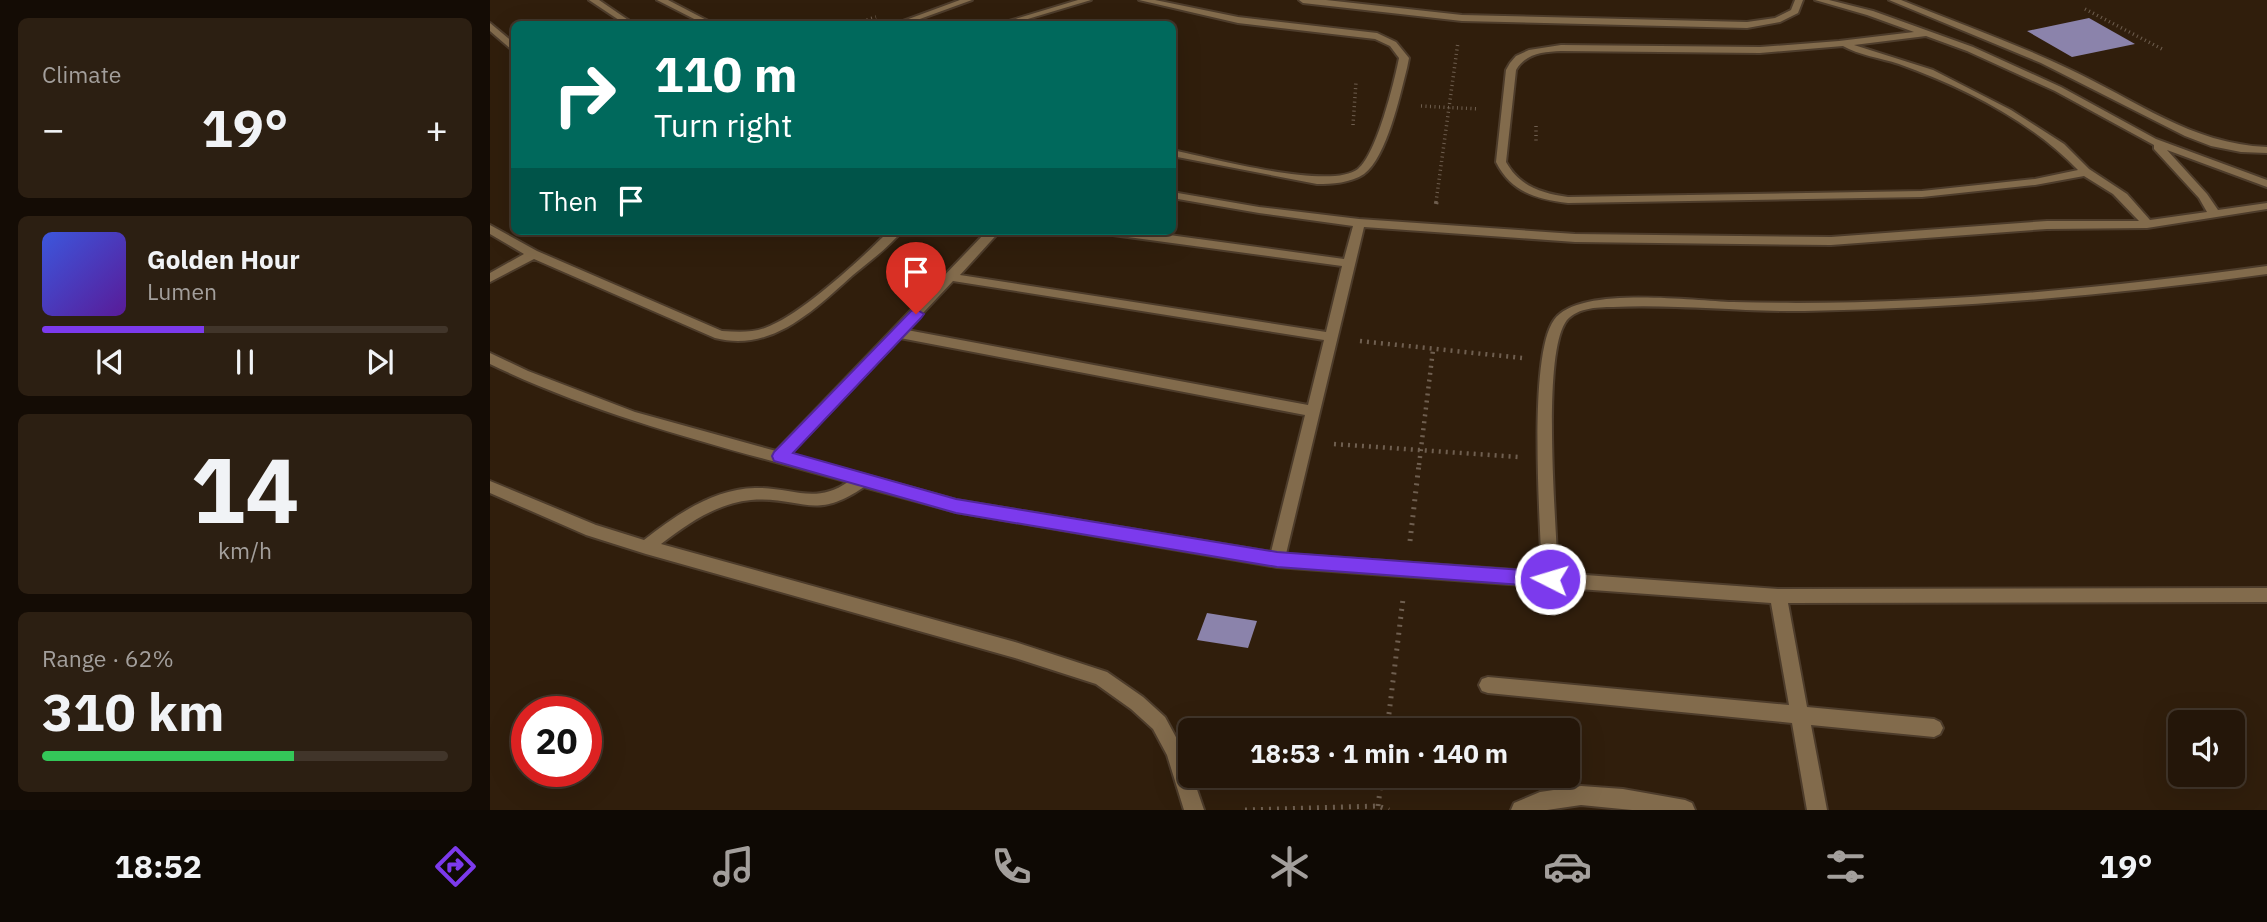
<!DOCTYPE html>
<meta charset="utf-8">
<style>
body{margin:0;font-family:"IBM Plex Sans",sans-serif;background:#2c1f12;color:#f1f3f6;height:100vh;display:flex;flex-direction:column;font-size:26px;white-space:nowrap}
*{box-sizing:border-box;margin:0}
p{font-size:23px;color:#a39f9c}
.icon{flex:none;width:38px;height:38px;fill:none;stroke:currentColor;stroke-width:2;stroke-linecap:round;stroke-linejoin:round}
.map{position:relative;flex:1;overflow:hidden}
.panel{display:flex;flex-direction:column;gap:18px;padding:18px;background:#140c05;width:490px}
.panel>*{flex:none}
.guide{position:absolute;left:21px;top:21px;width:665px;height:214px;border-radius:10px;box-shadow:0 7px 28px #0002,0 0 0 2px #41352a;background:#00695c;color:#fff;overflow:hidden}
.buttons{position:absolute;left:1678px;top:710px;display:grid;gap:14px}
.buttons a{display:grid;place-items:center;width:77px;height:77px;border-radius:10px;background:#241609;box-shadow:0 7px 28px #0002,0 0 0 2px #41352a;font-size:35px}
.speed{position:absolute;left:21px;top:696px;display:flex;gap:14px;font-size:35px;font-weight:700;text-align:center}
.speed>*{display:grid;place-content:center;width:91px;height:91px;border-radius:50%;background:#241609;box-shadow:0 7px 28px #0002,0 0 0 2px #41352a;line-height:1}
.speed .limit{border:10px solid #d22;background:#fff;color:#111}
.pin{position:absolute;display:grid;place-items:center;width:60px;height:60px;color:#fff;margin:-72px -30px;border-radius:50% 50% 50% 0;rotate:-45deg;box-shadow:0 0 7px #0007}
.pin .icon{rotate:45deg}
.me{position:absolute;width:77px;margin:-38px;rotate:275deg;stroke-linejoin:round;filter:drop-shadow(0 0 5px #0008)}
.turn{display:flex;align-items:center;gap:24px;height:147px;padding:0 28px;font-size:32px}
.turn .icon{width:91px;height:91px;stroke-width:2.5}
.turn b{display:block;font-size:49px;line-height:60px}
.then{display:flex;align-items:center;height:66px;padding:0 28px;background:#0003;gap:14px;font-size:26px}
.big{font-size:52px;font-weight:800;line-height:1.1}
.panel .card{flex:1;display:flex;flex-direction:column;justify-content:center;gap:10px;min-width:0;padding:0 24px;border-radius:10px;background:#2c1f12}
.panel .dial{align-items:center;gap:0}
.dial b{font-size:91px;line-height:1}
.song{display:flex;align-items:center;gap:21px}
.cover{width:84px;height:84px;border-radius:10px;background:linear-gradient(135deg,hsl(230 70% 55%),hsl(270 70% 35%))}
.played{height:7px;border-radius:4px;background:linear-gradient(90deg,#7c3aed 40%,#41352a 40%)}
.keys{display:flex;justify-content:space-around;direction:ltr}
.heat{display:flex;justify-content:space-between;align-items:center;font-size:38px;direction:ltr}
.charge{height:10px;border-radius:5px;background:linear-gradient(90deg,#34c759 62%,#41352a 0)}
.trip{position:absolute;left:688px;top:718px;width:402px;height:70px;border-radius:10px;background:#241609;box-shadow:0 7px 28px #0002,0 0 0 2px #41352a;font-weight:800;line-height:70px;text-align:center}
.menu{display:flex;height:112px;justify-content:space-around;align-items:center;background:#0e0904;color:#a39f9c}
.menu .icon{width:49px;height:49px}
.menu .current{color:#7c3aed}
.menu b{font-size:32px;color:#f1f3f6}
main{display:flex;flex:1;min-height:0}
.map>svg:first-child{display:block}
.building{fill:#8b83ab}
.lines{fill:none;stroke-linecap:round;stroke-linejoin:round}
.lane-casing{stroke:#4d3c2b;stroke-width:4}
.path-far2{stroke:#6f5f50;stroke-width:3.5;stroke-dasharray:1 3.5;stroke-linecap:butt}
.path-far1{stroke:#6f5f50;stroke-width:4.5;stroke-dasharray:2 5;stroke-linecap:butt}
.path{stroke:#6f5f50;stroke-width:5;stroke-dasharray:2 6;stroke-linecap:butt}
.lane{fill:#826b4c;fill-rule:evenodd}
.route{fill:#7c3aed;stroke:#51269a;stroke-width:2}
</style>
<main>
<section class="panel">
<div class="card"><p>Climate</p>
<div class="heat"><a>−</a><b class="big">19°</b><a>+</a></div>
</div>
<div class="card">
<div class="song"><i class="cover"></i><div><b>Golden Hour</b><p>Lumen</p></div></div>
<div class="played"></div>
<div class="keys"><svg class="icon" aria-label="previous" viewBox="0 0 24 24"><path d="M18 5L8 12l10 7zM5 5v14"/></svg><svg class="icon" aria-label="pause" viewBox="0 0 24 24"><path d="M8 5v14M16 5v14"/></svg><svg class="icon" aria-label="next" viewBox="0 0 24 24"><path d="M6 5l10 7-10 7zM19 5v14"/></svg></div>
</div>
<div class="card dial"><b>14</b><p>km/h</p></div>
<div class="card"><p>Range · 62%</p><b class="big">310 km</b><div class="charge"></div></div>
</section>
<div class="map">
<svg width="1777" height="810" viewBox="0 0 1777 810">
<rect width="100%" height="100%" fill="#301e0c"/>
<path class="building" d="M1599 18 1645 44 1582 57 1537 31Z
M717 613 767 621 758 648 707 640Z"/>
<g class="lines">
<defs>
<path id="lane" d="M99 0H109L144 24H135Z
M167 0H178L224 24H214Z
M470 0H482L416 24H405Z
M588 0H601L521 24H509Z
M649 0H665L748 17 887 33 906 42 919 58 917 68C910 95 897 157 874 174 861 183 842 184 827 184L682 156V150C719 157 840 191 868 169 887 153 904 83 909 58L900 46 885 39 748 23Z
M809 0H836L972 15 1257 22 1285 18 1301 10 1305 0H1313L1308 13 1290 22 1257 28 972 21 813 3Z
M1325 0H1339L1383 11 1483 47 1571 87 1666 139 1777 180V187L1677 150 1717 194 1728 210 1777 203V209L1657 228 1557 229 1341 245 1085 242 874 227 796 554 1052 572C1050 522 1038 356 1064 320 1088 285 1203 301 1243 302 1421 307 1601 290 1777 266V274C1624 295 1470 308 1315 311 1251 312 1187 304 1123 307 1107 307 1084 308 1075 323 1052 360 1066 524 1068 573L1288 589 1777 588V602L1298 603 1317 707 1444 719 1450 722 1453 728 1450 734 1444 737 1321 725 1337 810H1317L1302 723 998 693 992 691 989 685 992 679 998 677 1299 705 1281 603 787 567 466 512 374 487C323 522 312 496 261 500 227 503 197 524 171 544L525 642 617 672 653 697 675 717 694 752 700 775H702L714 810H694L677 755 663 729 641 709 606 684 525 658 156 554 96 535 0 493V481L106 525 154 540C186 515 223 489 265 488 301 487 325 505 358 482 237 448 114 419 0 364V353L38 371 145 412 286 451 497 231H510L470 275 836 332 852 266 623 235 617 231H650L854 259 863 226 769 213 682 198V192L769 207 869 219 1085 234 1341 237 1557 221H1649L1623 194 1594 176 1545 185 1432 197 1078 203C1046 199 1021 192 1006 162L1016 70 1020 63 1026 56 1039 50 1071 45 1270 47 1349 41 1424 32 1377 15ZM1436 36 1477 51 1565 91 1664 145V149L1709 198 1717 212 1660 220 1637 194 1599 169 1574 144 1521 110 1443 70 1364 45ZM1353 46C1368 55 1391 58 1409 64 1473 87 1541 121 1588 170L1545 179 1432 191 1078 197C1052 193 1030 187 1016 162L1026 70C1036 53 1053 52 1071 51L1270 53ZM463 281 834 340 818 405 417 330ZM410 338 815 415 781 552 466 500 300 454Z
M1399 0H1411C1467 23 1525 43 1579 69 1646 100 1701 144 1777 147V153L1751 152 1721 146 1695 136 1551 63Z
M0 23 24 43V50L21 49 0 31Z
M0 225 47 251 232 331C247 332 261 333 275 328 311 315 371 259 399 231H412C398 248 380 261 363 275 325 309 282 353 225 338L44 259 0 282V273L34 254 0 234Z
M1091 786 1133 789 1195 800 1202 803 1205 810H1142L1091 805 1057 810H1021L1024 803 1050 792Z"/>
</defs>
<use href="#lane" class="lane-casing"/>
<path class="path-far2" d="M1595 9 1674 50
M364 24 386 17
M931 106 989 109
M863 125 866 82
M1046 126V143
M946 202 968 42"/>
<path class="path-far1" d="M946 204 947 200
M870 341 1032 358
M844 444 1028 457
M929 465 943 350"/>
<path class="path" d="M920 541 929 464
M897 730 913 599
M888 806 892 775
M755 810 888 806 899 810"/>
<use href="#lane" class="lane"/>
</g>
<path class="route" d="M426 309 434 314 431 318 303 453 466 499 787 552 1060 572 1067 574 1070 579 1067 585 1060 587 787 567 466 513 284 461 282 456 284 452 421 311Z"/>
</svg>
<div class="buttons">
<a><svg class="icon" aria-label="sound" viewBox="0 0 24 24"><path d="M4 9h4l5-4v14l-5-4H4zM17 9q2 3 0 6"/></svg></a>
</div>
<div class="speed"><div class="limit">20</div></div>
<div class="pin" style="left:426px;top:314px;background:#d93025"><svg class="icon" aria-label="arrive" viewBox="0 0 24 24"><path d="M6 21V4h12l-3 4 3 4H6"/></svg></div>
<svg class="me" style="left:1060px;top:579px" viewBox="-20 -20 40 40"><circle r="17" fill="#7c3aed" stroke="#fff" stroke-width="3"/><path d="M0-11L8 9 0 5-8 9z" fill="#fff"/></svg>
<div class="trip">18:53 · 1 min · 140 m</div>
<div class="guide">
<div class="turn"><svg class="icon" aria-label="right" viewBox="0 0 24 24"><path d="M7 20v-9h11M14 6l5 5-5 5"/></svg><div><b>110 m</b>Turn right</div></div>
<div class="then">Then<svg class="icon" aria-label="arrive" viewBox="0 0 24 24"><path d="M6 21V4h12l-3 4 3 4H6"/></svg></div>
</div>
</div>
</main>
<nav class="menu">
<b>18:52</b>
<svg class="icon current" aria-label="directions" viewBox="0 0 24 24"><path d="M12 3l9 9-9 9-9-9zM9 14v-3h6M13 9l2 2-2 2"/></svg>
<svg class="icon" aria-label="music" viewBox="0 0 24 24"><path d="M9 18V5l10-2v13"/><circle cx="6" cy="18" r="3"/><circle cx="16" cy="16" r="3"/></svg>
<svg class="icon" aria-label="phone" viewBox="0 0 24 24"><path d="M5 4h4l2 5-3 2q2 4 5 5l2-3 5 2v4C11 20 4 13 5 4z"/></svg>
<svg class="icon" aria-label="climate" viewBox="0 0 24 24"><path d="M12 3v18M4 7l16 10M4 17L20 7"/></svg>
<svg class="icon" aria-label="car" viewBox="0 0 24 24"><path d="M5 17H2v-5l4-1 3-4h7l3 4 3 1v5h-3M9 17h6M6 11h13"/><circle cx="7" cy="17" r="2"/><circle cx="17" cy="17" r="2"/></svg>
<svg class="icon" aria-label="filters" viewBox="0 0 24 24"><path d="M4 7h16M4 17h16"/><circle cx="9" cy="7" r="2"/><circle cx="15" cy="17" r="2"/></svg>
<b>19°</b>
</nav>
